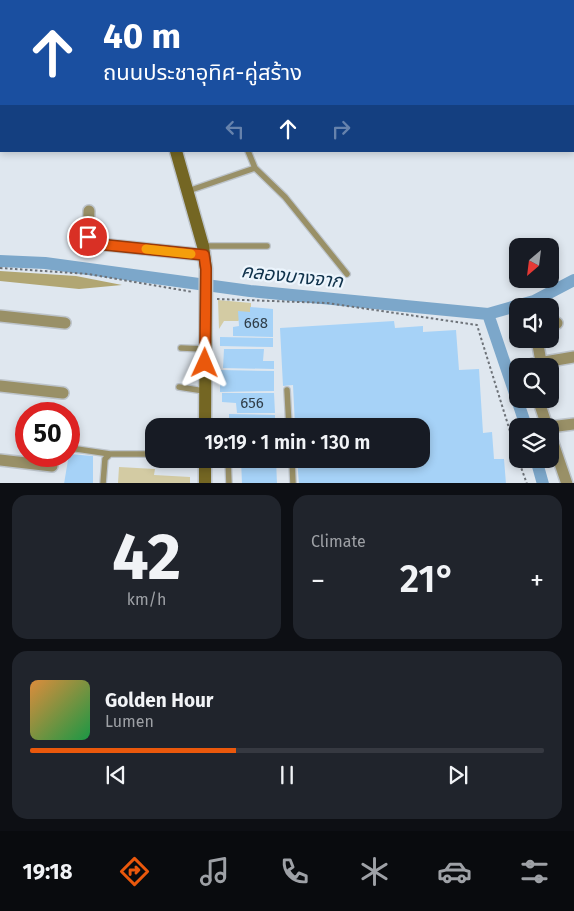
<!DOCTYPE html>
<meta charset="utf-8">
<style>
body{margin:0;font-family:"Fira Sans","Noto Sans Thai",sans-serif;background:#20242c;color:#f1f3f6;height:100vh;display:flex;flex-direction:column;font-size:19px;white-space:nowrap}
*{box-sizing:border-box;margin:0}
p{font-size:16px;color:#9ea1a6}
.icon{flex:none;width:28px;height:28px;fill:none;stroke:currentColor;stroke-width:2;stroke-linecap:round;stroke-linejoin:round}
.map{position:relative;height:483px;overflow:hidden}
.side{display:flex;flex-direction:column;gap:12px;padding:12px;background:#0d0f14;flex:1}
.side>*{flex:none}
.hud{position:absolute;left:0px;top:0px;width:575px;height:152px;box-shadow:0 2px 8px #0003;background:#1a4fa0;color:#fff;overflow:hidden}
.needle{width:32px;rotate:208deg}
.fabs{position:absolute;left:509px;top:238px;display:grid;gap:10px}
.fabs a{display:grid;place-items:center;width:50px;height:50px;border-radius:10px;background:#171b24;box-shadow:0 2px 8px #0003;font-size:25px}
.speed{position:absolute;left:15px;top:402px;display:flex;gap:10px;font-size:25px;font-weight:700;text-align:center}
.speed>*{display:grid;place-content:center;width:65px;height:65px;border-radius:50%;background:#171b24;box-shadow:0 2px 8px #0003;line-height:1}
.speed .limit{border:8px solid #d22;background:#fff;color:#111}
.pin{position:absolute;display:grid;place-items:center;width:42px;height:42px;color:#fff;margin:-21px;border:2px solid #fff;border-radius:50%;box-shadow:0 1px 5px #0007}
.me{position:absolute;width:55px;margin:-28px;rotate:1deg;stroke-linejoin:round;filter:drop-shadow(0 0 4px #0008)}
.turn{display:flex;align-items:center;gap:18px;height:105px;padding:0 20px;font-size:22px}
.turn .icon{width:65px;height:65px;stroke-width:2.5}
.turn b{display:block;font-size:35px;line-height:42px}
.lanes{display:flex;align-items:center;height:48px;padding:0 20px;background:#0003;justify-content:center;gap:25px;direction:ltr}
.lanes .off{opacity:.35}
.big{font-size:38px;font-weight:600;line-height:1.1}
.side .card{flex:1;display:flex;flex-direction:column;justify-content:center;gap:8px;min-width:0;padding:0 18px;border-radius:15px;background:#20242c}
.side .dial{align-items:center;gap:0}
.dial b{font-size:65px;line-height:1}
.song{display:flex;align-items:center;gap:15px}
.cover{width:60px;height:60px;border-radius:8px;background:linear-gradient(135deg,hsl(30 70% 55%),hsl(140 70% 35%))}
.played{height:5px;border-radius:2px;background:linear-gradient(90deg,#ea580c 40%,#363941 40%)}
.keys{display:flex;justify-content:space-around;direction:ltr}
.heat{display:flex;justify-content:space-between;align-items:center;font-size:28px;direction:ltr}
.side .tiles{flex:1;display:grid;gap:12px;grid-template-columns:1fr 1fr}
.card:last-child{grid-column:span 2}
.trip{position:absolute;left:145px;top:418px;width:285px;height:50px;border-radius:15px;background:#171b24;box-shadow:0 2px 8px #0003;font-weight:600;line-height:50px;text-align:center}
.tabs{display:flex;height:80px;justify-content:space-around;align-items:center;background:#090b0e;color:#9ea1a6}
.tabs .icon{width:35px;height:35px}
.tabs .current{color:#ea580c}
.tabs b{font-size:22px;color:#f1f3f6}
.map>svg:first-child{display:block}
.green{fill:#d3cba3}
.forest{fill:#b1a673}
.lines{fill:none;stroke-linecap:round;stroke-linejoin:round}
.canal{stroke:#7ca7ca;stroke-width:12}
.building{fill:#a6d2f7}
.service-casing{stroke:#bdc4cb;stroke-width:8}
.minor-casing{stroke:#bdc4cb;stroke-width:14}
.secondary-casing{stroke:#bdc4cb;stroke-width:15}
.path{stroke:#6d7278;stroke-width:2;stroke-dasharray:2.5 2.5;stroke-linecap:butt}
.service{stroke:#999067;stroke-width:5.5}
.minor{stroke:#999067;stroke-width:11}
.secondary{stroke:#746623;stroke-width:12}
.route-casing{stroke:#983908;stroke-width:12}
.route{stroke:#ea580c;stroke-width:9}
.slow{stroke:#f59e0b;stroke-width:9}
.labels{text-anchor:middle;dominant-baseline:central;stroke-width:4.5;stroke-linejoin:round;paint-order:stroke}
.number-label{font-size:15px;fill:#303e49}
.water-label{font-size:19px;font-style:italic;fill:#10324b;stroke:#ecf5fd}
</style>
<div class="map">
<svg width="574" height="484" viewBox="0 0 574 484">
<rect width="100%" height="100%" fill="#dfe7ef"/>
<path class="green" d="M218 300 251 303V313L238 321H224L219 329Z
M119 467 155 469 154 475 190 477V483H118Z"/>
<path class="forest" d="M0 271 76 276 122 285 79 289 0 281Z"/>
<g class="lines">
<path class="canal" d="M0 261 45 263 250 291 488 314 534 301 574 280
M488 314 526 426
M536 459 543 484"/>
</g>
<path class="building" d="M250 307 273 309V337L233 336V327L239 326 238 311 250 312Z
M394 321 395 328 423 326V332L456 330 459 370 479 369 483 433 492 432 494 459H504L506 484H299L297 459H421V426H295L293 385 283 386 280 328Z
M220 337 273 338V347L220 346Z
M224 349H264L263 361H274V369L223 368Z
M220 370 274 371V391L220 392Z
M222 393H274L275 413H237L236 403 222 402Z
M229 414 275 415V426H222V419H229Z
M69 454 93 456V484H64Z
M241 459H276L277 484H242Z"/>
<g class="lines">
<defs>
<path id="service" d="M202 0 203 1
M248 151 255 168
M188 191 255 168 285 197 347 274
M203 246H267
M181 348 205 349
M179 387 204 391
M287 390 289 426
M70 448 110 454
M228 459 229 484
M292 459 293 484
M103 484 105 459 110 454H154"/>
<path id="minor" d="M480 0 481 1
M89 211 88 237 98 244 204 255
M0 316 65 323
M550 325 557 323
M537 339 541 362
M531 366 533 364 574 357
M0 386 63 393
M538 399 547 426
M550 427 574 424
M550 434 567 484
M0 460 52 466"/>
<path id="secondary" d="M137 0 138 1
M176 151 203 246 206 269 205 426
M205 459V484"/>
</defs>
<use href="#service" class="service-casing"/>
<use href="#minor" class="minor-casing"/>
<use href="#secondary" class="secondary-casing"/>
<path class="path" d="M0 268 88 274 193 292
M217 299 327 303 477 325 518 457
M518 459 527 484"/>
<use href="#service" class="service"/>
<use href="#minor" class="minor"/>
<use href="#secondary" class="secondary"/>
</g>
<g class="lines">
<defs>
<path id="route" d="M88 237 98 244 107 245 204 255 206 269 205 363"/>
</defs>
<use href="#route" class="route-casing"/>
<use href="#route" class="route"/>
<path class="slow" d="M146 249 191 254"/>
</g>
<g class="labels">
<g class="number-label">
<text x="256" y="323">668</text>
<text x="252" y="403">656</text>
</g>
<g class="water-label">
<text transform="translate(292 276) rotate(6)">คลองบางจาก</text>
</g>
</g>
</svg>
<div class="fabs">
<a><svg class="needle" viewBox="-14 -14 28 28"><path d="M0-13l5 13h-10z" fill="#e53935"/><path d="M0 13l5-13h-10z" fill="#9ea1a6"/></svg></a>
<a><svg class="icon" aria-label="sound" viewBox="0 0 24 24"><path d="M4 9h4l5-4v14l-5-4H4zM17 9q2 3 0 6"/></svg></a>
<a><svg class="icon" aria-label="search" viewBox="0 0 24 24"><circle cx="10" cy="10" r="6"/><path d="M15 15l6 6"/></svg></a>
<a><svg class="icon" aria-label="layers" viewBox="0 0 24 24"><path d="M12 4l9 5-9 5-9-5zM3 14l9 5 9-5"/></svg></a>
</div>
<div class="speed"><div class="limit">50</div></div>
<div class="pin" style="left:88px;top:237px;background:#d93025"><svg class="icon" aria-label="arrive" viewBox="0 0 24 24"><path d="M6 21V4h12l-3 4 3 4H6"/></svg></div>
<svg class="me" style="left:205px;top:363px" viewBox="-20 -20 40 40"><path d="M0-17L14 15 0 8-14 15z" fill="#ea580c" stroke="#fff" stroke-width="4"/></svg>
<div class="trip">19:19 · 1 min · 130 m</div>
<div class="hud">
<div class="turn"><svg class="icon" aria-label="ahead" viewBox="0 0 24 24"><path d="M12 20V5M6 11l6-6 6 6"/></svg><div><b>40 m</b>ถนนประชาอุทิศ-คู่สร้าง</div></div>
<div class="lanes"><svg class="icon off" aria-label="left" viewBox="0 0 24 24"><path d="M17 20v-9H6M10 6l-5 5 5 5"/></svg><svg class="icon" aria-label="ahead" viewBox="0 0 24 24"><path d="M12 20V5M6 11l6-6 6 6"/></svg><svg class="icon off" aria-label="right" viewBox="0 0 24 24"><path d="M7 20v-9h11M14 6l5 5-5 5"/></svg></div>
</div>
</div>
<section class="side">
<div class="tiles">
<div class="card dial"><b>42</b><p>km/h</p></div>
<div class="card"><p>Climate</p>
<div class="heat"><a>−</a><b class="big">21°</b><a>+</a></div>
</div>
<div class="card">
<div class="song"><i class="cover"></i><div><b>Golden Hour</b><p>Lumen</p></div></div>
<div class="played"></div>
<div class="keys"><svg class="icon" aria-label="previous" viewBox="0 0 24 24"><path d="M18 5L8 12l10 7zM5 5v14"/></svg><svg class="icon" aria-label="pause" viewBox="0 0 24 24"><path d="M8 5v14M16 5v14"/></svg><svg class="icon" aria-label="next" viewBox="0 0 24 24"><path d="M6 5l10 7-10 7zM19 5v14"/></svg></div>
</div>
</div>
</section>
<nav class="tabs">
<b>19:18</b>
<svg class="icon current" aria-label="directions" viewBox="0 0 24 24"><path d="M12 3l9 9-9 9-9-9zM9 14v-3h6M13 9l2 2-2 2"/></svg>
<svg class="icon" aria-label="music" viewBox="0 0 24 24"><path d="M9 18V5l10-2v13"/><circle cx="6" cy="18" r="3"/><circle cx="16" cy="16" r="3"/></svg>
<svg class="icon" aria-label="phone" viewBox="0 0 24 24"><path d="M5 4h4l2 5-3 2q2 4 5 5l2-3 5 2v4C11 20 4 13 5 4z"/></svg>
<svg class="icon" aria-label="climate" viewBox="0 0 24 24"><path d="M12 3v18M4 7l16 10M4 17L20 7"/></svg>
<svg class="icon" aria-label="car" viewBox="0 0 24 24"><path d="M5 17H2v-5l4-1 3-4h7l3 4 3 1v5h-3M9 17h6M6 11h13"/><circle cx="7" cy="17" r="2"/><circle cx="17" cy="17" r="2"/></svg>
<svg class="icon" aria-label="filters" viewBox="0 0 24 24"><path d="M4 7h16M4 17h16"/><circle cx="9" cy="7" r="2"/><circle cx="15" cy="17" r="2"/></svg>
</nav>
